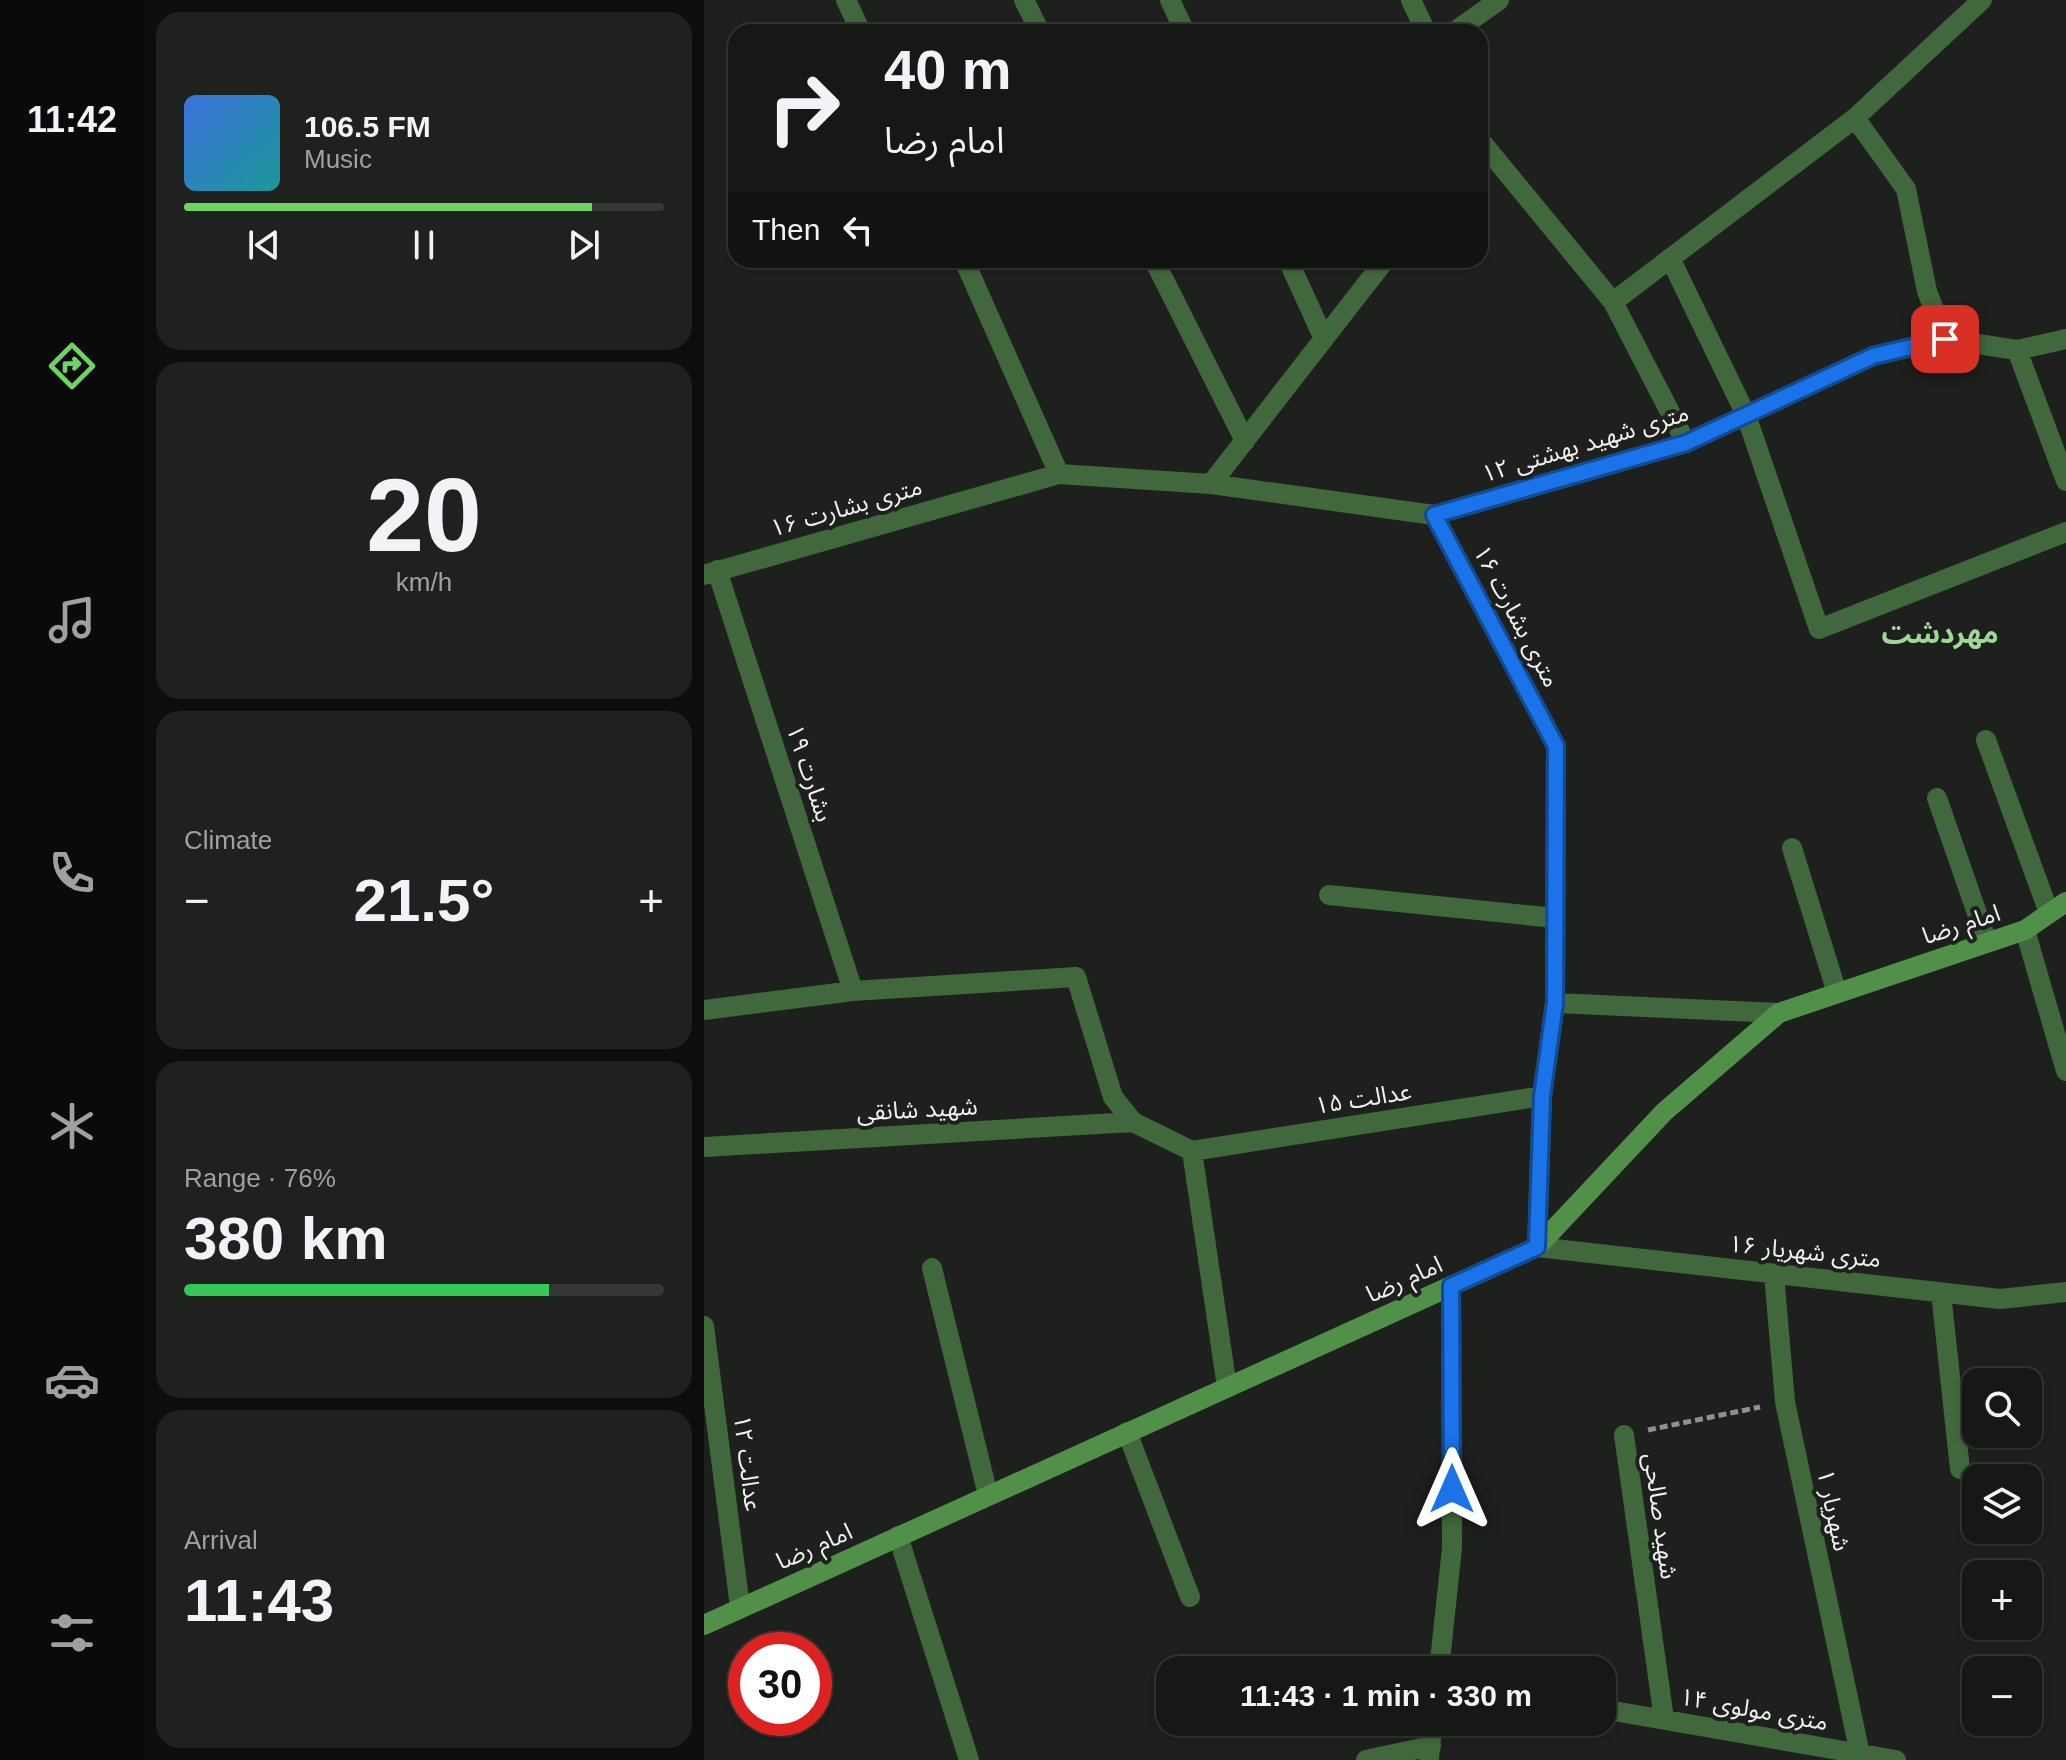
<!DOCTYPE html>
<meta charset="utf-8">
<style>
body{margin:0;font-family:Arial,"Noto Sans Arabic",sans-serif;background:#1f211f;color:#f1f3f6;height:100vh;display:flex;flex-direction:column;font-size:30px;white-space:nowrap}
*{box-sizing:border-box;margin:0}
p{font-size:26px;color:#9ea0a1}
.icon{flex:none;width:44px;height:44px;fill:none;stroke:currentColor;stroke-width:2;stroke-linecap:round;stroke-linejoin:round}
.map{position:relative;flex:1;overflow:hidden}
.panel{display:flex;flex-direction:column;gap:12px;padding:12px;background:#0c0d0c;width:560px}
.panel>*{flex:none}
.hud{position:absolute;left:24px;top:24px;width:760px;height:244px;border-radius:24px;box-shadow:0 2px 6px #0004,0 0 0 2px #353735;background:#161816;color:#f1f3f6;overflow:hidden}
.tools{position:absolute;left:1258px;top:1368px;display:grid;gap:16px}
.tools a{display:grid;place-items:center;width:80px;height:80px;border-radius:16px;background:#161816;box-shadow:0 2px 6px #0004,0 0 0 2px #353735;font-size:40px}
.speed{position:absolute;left:24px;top:1632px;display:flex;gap:16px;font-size:40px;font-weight:700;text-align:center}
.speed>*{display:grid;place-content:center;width:104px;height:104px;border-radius:50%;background:#161816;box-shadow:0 2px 6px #0004,0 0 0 2px #353735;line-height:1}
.speed .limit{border:12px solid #d22;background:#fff;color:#111}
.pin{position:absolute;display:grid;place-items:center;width:68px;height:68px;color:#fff;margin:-34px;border-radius:16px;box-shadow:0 4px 12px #0006}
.me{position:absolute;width:88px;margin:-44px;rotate:0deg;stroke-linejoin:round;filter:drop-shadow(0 0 6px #0008)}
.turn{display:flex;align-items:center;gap:28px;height:168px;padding:0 24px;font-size:36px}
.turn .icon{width:104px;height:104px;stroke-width:2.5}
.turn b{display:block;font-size:56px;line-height:68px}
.then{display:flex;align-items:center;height:76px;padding:0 24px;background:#0003;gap:16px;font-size:30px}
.big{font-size:60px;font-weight:700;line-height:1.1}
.panel .tile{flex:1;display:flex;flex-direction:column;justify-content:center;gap:12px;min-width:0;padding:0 28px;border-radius:24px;background:#1f211f}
.panel .dial{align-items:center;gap:0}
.dial b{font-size:104px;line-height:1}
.song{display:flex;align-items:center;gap:24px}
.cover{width:96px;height:96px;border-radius:12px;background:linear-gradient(135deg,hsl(220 70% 55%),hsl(180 70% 35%))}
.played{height:8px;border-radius:4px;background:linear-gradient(90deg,#6ed360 85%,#353735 85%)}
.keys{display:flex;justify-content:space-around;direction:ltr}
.heat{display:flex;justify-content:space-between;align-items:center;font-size:44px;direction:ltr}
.charge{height:12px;border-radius:6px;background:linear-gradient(90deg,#34c759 76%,#353735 0)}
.trip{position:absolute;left:452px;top:1656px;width:460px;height:80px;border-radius:24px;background:#161816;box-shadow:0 2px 6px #0004,0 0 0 2px #353735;font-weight:700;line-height:80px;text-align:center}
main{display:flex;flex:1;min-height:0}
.dock{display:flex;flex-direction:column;width:144px;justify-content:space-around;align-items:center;background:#090a09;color:#9ea0a1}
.dock .icon{width:56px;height:56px}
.dock .active{color:#6ed360}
.dock b{font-size:36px;color:#f1f3f6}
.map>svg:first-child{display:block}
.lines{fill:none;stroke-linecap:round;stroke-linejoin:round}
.path{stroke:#8f918f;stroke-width:5;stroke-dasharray:8 4;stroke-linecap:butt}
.street{stroke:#41673c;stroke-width:20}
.secondary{stroke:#519049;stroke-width:20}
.route-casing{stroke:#114b97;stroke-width:20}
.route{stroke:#1a73e8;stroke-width:14}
.labels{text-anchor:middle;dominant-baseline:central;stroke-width:8;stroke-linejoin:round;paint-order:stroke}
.street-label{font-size:24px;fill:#eff1ef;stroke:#1e201e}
.quarter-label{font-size:28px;font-weight:bold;fill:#a1d699;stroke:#1e201e}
</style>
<main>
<nav class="dock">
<b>11:42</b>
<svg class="icon active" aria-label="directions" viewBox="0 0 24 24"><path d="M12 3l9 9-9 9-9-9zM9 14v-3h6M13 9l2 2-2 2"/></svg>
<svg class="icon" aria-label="music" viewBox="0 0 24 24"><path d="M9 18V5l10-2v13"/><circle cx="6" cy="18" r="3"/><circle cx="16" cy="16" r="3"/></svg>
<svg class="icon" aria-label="phone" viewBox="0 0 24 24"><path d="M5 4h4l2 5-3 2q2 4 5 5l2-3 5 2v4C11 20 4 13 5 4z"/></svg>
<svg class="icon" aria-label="climate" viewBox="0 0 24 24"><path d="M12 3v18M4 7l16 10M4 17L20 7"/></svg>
<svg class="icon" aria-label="car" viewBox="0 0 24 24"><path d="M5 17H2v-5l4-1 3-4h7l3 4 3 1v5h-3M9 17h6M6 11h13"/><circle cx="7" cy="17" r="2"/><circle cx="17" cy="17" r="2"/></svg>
<svg class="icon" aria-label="filters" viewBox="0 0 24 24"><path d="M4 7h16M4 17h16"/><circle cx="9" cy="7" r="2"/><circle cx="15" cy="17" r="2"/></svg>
</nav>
<section class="panel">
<div class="tile">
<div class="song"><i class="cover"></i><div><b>106.5 FM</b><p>Music</p></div></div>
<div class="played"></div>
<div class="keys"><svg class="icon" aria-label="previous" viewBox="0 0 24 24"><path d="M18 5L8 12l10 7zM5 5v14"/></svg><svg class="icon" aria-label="pause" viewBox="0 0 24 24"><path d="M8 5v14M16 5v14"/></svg><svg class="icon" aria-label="next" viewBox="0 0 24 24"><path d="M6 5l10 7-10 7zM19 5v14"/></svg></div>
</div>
<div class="tile dial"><b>20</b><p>km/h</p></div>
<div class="tile"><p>Climate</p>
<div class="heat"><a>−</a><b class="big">21.5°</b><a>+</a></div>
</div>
<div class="tile"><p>Range · 76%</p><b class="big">380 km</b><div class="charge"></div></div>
<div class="tile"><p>Arrival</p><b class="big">11:43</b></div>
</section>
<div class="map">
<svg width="1362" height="1760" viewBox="0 0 1362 1760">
<rect width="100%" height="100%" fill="#1e201e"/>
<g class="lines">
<path class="path" d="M944 1430 1056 1407"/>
<path class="street" d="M142 0 157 32
M320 0 336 32
M466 0 481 32
M707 0 722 32
M750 32 795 0
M1151 118 1202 189 1223 291 1241 339
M776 140 909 302 982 443
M966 258 1042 415 1115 629 1362 532
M260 260 355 474
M450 260 541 441
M584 260 620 339
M909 302 1151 118 1278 0
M1313 350 1362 481
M507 484 681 260
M730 515 852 746 851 1003 838 1096 833 1247 1296 1299 1362 1292
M13 570 149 991
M0 575 355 474 507 484 730 515 982 443 1169 356 1241 339 1313 350 1362 339
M1282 740 1345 913
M1233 798 1283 942
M1088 848 1133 993
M625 895 851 918
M1321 930 1362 1071
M851 1003 1075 1013
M0 1010 149 991 372 977 409 1097 429 1122 488 1151
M0 1147 429 1122
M488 1151 838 1096
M488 1151 523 1387
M228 1268 284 1495
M1070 1274 1081 1402 1156 1754
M1237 1293 1256 1469
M0 1326 36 1607
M423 1432 486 1597
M920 1435 960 1719
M194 1536 265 1760
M735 1670 748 1548 747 1286
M898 1709 1192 1760
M725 1758 729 1722
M662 1760 727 1746"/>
<path class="secondary" d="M0 1625 833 1247 960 1112 1075 1013 1321 930 1362 902"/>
</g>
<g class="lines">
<defs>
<path id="route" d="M748 1489 747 1286 833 1247 838 1096 851 1003 852 746 730 515 982 443 1169 356 1241 339"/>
</defs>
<use href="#route" class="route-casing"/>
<use href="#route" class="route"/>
</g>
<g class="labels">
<g class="street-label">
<text transform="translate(881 443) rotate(-17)">۱۲ متری شهید بهشتی</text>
<text transform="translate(142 507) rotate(-16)">۱۶ متری بشارت</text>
<text transform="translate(813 616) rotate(62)">۱۶ متری بشارت</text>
<text transform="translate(106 773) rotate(72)">بشارت ۱۹</text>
<text transform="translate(1257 924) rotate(-18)">امام رضا</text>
<text transform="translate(659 1098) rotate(-9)">عدالت ۱۵</text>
<text transform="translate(213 1109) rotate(-3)">شهید شانقی</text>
<text transform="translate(1101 1251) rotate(6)">۱۶ متری شهریار</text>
<text transform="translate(700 1279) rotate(-24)">امام رضا</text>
<text transform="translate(44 1463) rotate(83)">عدالت ۱۲</text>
<text transform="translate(1130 1510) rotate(78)">شهریار ۱</text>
<text transform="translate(957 1516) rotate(82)">شهید صالحی</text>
<text transform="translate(110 1546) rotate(-24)">امام رضا</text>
<text transform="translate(1050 1709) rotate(10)">۱۴ متری مولوی</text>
</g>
<g class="quarter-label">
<text x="1236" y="633">مهردشت</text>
</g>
</g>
</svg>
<div class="tools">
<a><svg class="icon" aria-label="search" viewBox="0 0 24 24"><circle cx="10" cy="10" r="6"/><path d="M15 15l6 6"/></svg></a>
<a><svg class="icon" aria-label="layers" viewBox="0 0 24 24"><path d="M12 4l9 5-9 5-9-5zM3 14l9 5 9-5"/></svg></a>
<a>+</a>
<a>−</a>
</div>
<div class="speed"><div class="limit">30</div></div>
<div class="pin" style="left:1241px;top:339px;background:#d93025"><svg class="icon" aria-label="arrive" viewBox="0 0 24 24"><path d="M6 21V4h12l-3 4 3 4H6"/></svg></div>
<svg class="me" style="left:748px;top:1489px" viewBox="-20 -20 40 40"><path d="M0-17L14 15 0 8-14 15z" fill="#1a73e8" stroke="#fff" stroke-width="4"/></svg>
<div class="trip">11:43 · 1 min · 330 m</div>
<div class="hud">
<div class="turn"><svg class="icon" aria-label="right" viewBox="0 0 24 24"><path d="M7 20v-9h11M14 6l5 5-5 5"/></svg><div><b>40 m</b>امام رضا</div></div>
<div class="then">Then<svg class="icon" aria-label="left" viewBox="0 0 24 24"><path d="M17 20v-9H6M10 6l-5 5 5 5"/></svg></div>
</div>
</div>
</main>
